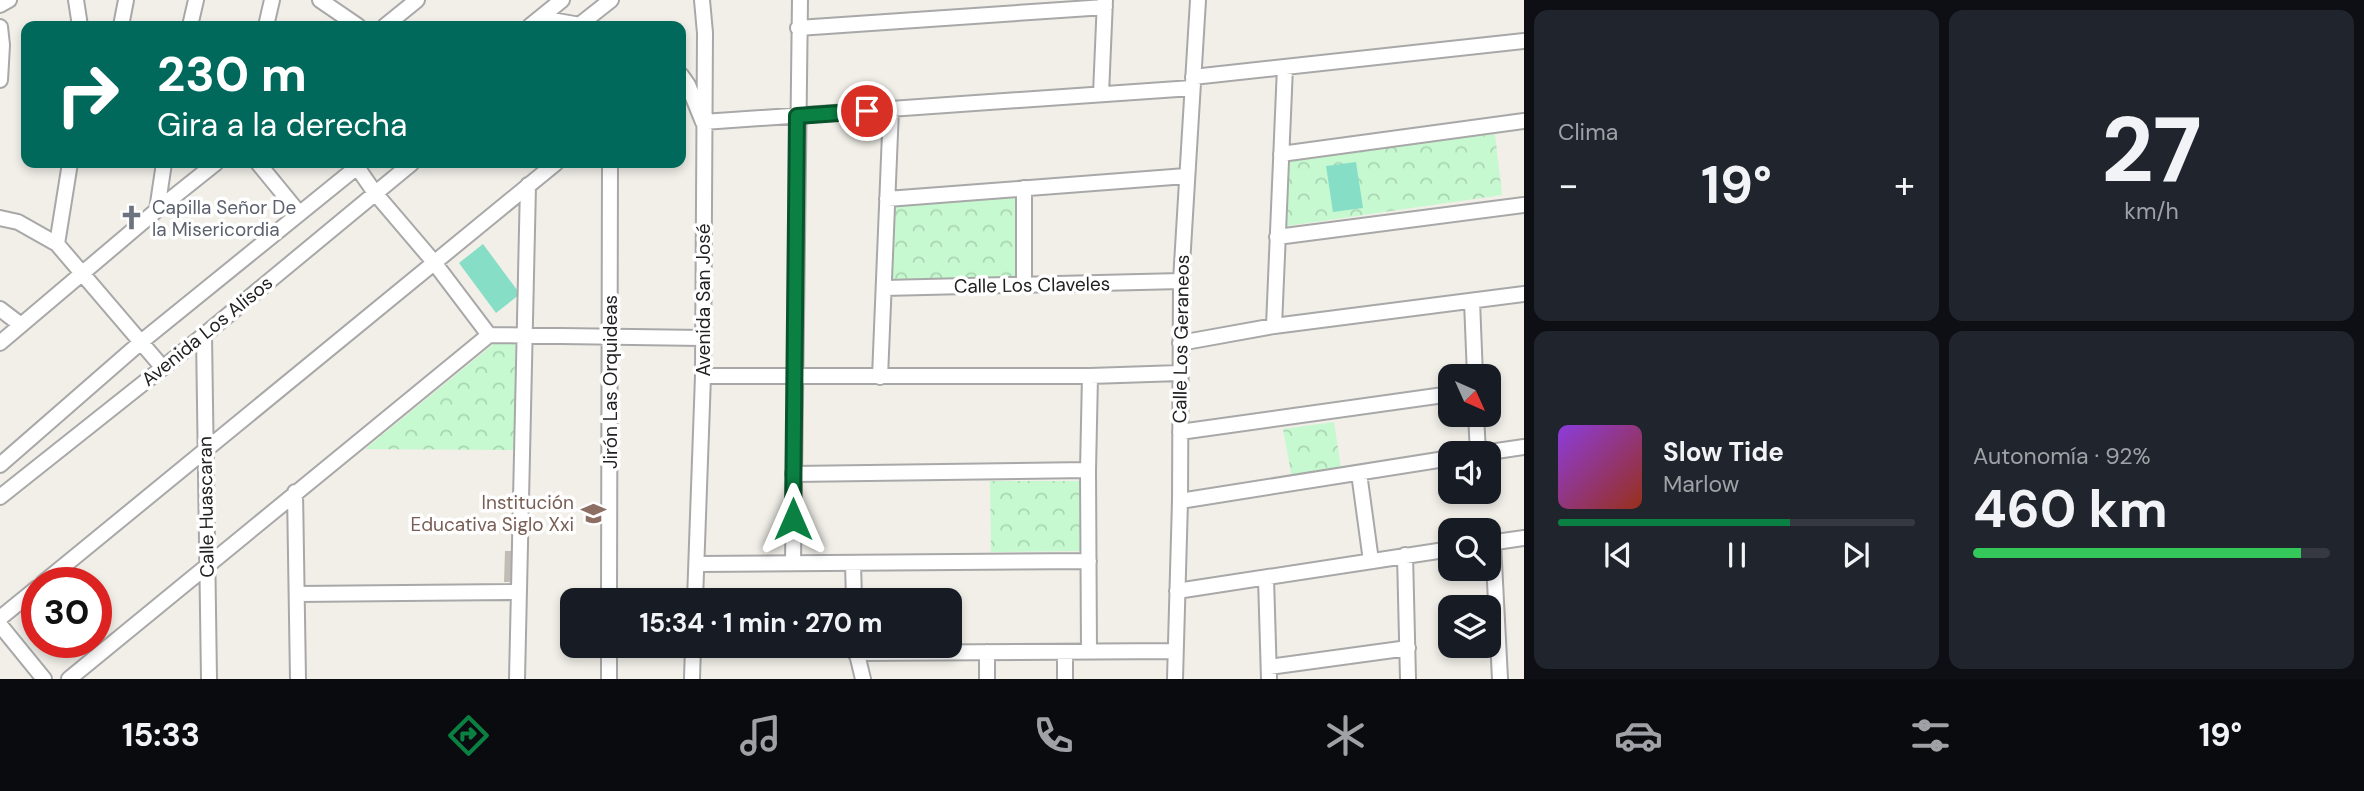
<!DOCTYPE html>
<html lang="es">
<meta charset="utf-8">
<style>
body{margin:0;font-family:"DM Sans",sans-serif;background:#20242c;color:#f1f3f6;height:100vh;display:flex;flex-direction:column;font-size:26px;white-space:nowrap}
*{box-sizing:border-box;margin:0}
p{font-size:23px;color:#9ea1a6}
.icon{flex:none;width:38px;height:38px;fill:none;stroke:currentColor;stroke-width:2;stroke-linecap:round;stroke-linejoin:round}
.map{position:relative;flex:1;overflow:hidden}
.drawer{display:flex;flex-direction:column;gap:10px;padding:10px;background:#0d0f14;width:840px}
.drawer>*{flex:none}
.top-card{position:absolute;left:21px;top:21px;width:665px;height:147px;border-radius:14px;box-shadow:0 4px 10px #0003;background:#00695c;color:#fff;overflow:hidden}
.needle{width:46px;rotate:135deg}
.controls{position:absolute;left:1438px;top:364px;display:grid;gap:14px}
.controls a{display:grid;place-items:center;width:63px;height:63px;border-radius:14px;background:#171b24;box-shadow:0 4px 10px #0003;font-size:35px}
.speed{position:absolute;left:21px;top:567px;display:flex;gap:14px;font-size:35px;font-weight:700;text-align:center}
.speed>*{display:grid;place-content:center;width:91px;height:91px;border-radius:50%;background:#171b24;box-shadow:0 4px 10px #0003;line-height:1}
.speed .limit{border:10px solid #d22;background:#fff;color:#111}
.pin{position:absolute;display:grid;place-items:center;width:60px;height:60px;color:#fff;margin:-30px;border:4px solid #fff;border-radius:50%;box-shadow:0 2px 7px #0007}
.me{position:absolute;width:77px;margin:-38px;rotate:0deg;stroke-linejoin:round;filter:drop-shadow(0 0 5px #0008)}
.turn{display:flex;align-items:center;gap:24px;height:147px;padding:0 21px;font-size:32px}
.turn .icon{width:91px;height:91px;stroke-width:2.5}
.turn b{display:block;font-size:49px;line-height:60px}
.big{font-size:52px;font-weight:700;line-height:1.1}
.drawer .widget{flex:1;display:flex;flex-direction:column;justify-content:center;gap:10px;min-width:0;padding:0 24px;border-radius:14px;background:#20242c}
.drawer .dial{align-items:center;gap:0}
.dial b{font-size:91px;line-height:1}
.song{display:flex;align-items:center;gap:21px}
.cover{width:84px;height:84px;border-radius:10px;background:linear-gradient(135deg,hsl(270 70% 55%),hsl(10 70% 35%))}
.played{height:7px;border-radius:4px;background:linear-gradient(90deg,#0b8043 65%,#363941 65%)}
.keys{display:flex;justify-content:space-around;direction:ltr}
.heat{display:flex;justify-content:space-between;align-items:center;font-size:38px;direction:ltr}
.charge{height:10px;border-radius:5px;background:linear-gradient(90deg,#34c759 92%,#363941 0)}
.drawer .tiles{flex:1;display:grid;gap:10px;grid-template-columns:repeat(2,1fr)}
.trip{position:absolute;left:560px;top:588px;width:402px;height:70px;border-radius:14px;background:#171b24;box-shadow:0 4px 10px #0003;font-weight:700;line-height:70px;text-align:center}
.tab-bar{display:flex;height:112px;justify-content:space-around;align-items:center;background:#090b0e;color:#9ea1a6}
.tab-bar .icon{width:49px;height:49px}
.tab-bar .on{color:#0b8043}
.tab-bar b{font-size:32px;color:#f1f3f6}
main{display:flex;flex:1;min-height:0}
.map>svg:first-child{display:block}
.park{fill:url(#park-crowns)}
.pitch{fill:#87dec6}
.building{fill:#c2bcb4}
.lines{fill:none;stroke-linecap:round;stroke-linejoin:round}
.minor-casing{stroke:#a8a8a8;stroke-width:18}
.minor{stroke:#fff;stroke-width:14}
.route-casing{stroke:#07532c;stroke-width:18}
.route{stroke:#0b8043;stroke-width:12}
.labels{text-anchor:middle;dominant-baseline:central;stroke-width:7;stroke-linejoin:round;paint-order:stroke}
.worship-label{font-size:19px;fill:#5b616d;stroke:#fff;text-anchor:start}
.street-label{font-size:19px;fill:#212121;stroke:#fff}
.education-label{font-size:19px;fill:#785e54;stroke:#fff;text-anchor:end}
</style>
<main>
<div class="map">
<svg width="1524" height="679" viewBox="0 0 1524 679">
<defs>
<pattern id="park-crowns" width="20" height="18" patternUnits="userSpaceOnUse" patternTransform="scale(1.75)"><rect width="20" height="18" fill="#c6f9d0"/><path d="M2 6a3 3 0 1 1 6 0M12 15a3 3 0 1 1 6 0" fill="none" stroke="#aad5b2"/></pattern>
</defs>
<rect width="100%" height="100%" fill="#f1efe8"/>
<path class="park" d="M1495 134 1502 195 1287 226 1289 157Z
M1027 195 1028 280 889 283 892 203Z
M496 342 515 343 516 450 365 449Z
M1334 422 1341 468 1292 478 1283 429Z
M990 481H1081L1082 551 991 552Z"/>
<path class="pitch" d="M1356 162 1363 208 1333 212 1326 166Z
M483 244 520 294 496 313 459 263Z"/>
<path class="building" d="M505 551H518L517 576 510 582H504Z"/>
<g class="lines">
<defs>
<path id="minor" d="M76 0 80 26
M320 0 358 26
M0 5 9 0
M540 18 586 26
M121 26 126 0
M190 26 196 0
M266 26 272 0
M385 26 417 0
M530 26 562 0
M578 26 611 0
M0 27 2 45 0 80
M798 28 1105 7
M681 75 688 85 703 122 1192 88
M1193 77 1524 41
M1101 94 1105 0
M1281 154 1524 121
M258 163 299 213
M357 167 375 193 433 261 489 335
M887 199 1186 176
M157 210 164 163
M0 218 18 222 57 244 163 368
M1277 237 1524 205
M57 244 70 163
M1024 285V188
M884 288 1181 281
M1472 301 1475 376
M0 309 21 325
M1274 326 1285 67
M204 335 209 679
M0 343 157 210 216 163
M1180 343 1274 326 1524 294
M703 376H1090L1180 373
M880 377 891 109
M1476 415 1478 453
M1180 432 1451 394
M1483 453 1524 447
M0 465 141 342 362 163
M1359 473 1371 561
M793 474 1088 470
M295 492 298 679
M0 497 204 335 412 163
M1180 501 1451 458
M1489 543 1524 538
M1493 543 1500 679
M1405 555 1408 679
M793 563 800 0
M853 563 854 600
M698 564 1089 561
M1266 578 1269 679
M43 583 556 163
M1177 591 1451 549
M297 594 519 592
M609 600 610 163
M695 600 703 376 705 33 702 0
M0 618 37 588
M0 625 44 679
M855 646 863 679
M1089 652 1088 470 1090 376
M855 653 1175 651
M1269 667 1408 648
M69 679 489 335 703 338
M517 679 528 185
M609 679V646
M692 679 693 646
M987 679V652
M1065 679V652
M1175 679 1180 501 1181 281 1198 0"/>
</defs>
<use href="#minor" class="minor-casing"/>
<use href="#minor" class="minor"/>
</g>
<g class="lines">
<defs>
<path id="route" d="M793 519 797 116 867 111"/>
</defs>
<use href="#route" class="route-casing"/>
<use href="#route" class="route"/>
</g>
<defs>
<symbol id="church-bare" viewBox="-9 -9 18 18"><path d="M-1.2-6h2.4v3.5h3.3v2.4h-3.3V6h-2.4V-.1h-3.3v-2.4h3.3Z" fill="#6b7280" stroke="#fff" stroke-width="2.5" paint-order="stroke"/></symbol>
<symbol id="school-bare" viewBox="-9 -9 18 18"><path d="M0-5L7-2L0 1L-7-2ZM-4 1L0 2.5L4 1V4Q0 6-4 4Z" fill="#8d6e63" stroke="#fff" stroke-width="2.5" paint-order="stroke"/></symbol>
</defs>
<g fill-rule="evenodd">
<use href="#church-bare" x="114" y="200" width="35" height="35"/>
<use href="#school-bare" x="576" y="496" width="35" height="35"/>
</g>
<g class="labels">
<g class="worship-label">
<text x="152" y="207">Capilla Señor De<tspan x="152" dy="22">la Misericordia</tspan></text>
</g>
<g class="street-label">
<text transform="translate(1032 285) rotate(-1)">Calle Los Claveles</text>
<text transform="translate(703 300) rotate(-90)">Avenida San José</text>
<text transform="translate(207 331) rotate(-39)">Avenida Los Alisos</text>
<text transform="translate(1181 339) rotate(-89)">Calle Los Geraneos</text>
<text transform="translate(610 382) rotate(-90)">Jirón Las Orquideas</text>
<text transform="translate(206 507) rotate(-91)">Calle Huascaran</text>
</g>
<g class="education-label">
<text x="574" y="502">Institución<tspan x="574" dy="22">Educativa Siglo Xxi</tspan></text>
</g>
</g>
</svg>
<div class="controls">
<a><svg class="needle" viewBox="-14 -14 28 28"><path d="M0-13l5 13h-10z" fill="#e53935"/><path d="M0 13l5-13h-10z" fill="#9ea1a6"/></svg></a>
<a><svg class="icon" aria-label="sound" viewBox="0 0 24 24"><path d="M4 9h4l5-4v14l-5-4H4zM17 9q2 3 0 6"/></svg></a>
<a><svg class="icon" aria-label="search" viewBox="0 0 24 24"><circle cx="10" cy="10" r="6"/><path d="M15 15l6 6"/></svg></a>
<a><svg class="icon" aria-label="layers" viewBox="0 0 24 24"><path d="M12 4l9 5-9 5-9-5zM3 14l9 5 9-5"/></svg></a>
</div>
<div class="speed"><div class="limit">30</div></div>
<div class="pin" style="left:867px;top:111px;background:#d93025"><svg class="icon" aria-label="arrive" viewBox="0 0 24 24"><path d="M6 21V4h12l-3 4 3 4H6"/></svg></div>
<svg class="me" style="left:793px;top:519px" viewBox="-20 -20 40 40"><path d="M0-17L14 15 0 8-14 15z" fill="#0b8043" stroke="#fff" stroke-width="4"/></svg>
<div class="trip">15:34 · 1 min · 270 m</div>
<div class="top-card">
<div class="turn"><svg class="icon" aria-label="right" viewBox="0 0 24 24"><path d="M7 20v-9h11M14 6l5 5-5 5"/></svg><div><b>230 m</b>Gira a la derecha</div></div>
</div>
</div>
<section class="drawer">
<div class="tiles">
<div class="widget"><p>Clima</p>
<div class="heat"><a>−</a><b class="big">19°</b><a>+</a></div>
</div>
<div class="widget dial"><b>27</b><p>km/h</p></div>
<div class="widget">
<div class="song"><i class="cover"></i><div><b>Slow Tide</b><p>Marlow</p></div></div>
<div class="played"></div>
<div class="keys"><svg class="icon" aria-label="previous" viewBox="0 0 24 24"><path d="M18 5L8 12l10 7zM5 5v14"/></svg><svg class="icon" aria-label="pause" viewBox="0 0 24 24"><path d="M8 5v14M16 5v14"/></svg><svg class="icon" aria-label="next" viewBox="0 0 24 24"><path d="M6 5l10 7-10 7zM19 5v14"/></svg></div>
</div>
<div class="widget"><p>Autonomía · 92%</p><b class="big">460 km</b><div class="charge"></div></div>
</div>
</section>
</main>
<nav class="tab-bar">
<b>15:33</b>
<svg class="icon on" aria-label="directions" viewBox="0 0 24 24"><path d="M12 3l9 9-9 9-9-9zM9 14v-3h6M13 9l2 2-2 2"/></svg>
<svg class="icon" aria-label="music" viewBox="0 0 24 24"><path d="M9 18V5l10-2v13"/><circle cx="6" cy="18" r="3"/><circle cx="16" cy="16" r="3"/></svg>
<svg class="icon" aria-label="phone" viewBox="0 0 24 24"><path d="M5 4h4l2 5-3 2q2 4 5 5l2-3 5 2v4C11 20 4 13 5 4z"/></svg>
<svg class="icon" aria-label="climate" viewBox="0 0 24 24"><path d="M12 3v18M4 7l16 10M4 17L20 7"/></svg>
<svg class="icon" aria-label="car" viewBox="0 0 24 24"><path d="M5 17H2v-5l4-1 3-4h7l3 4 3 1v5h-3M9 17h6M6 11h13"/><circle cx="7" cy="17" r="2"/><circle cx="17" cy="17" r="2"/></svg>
<svg class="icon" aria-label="filters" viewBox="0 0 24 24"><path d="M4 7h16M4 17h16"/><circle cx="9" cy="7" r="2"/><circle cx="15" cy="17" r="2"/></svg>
<b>19°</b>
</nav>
